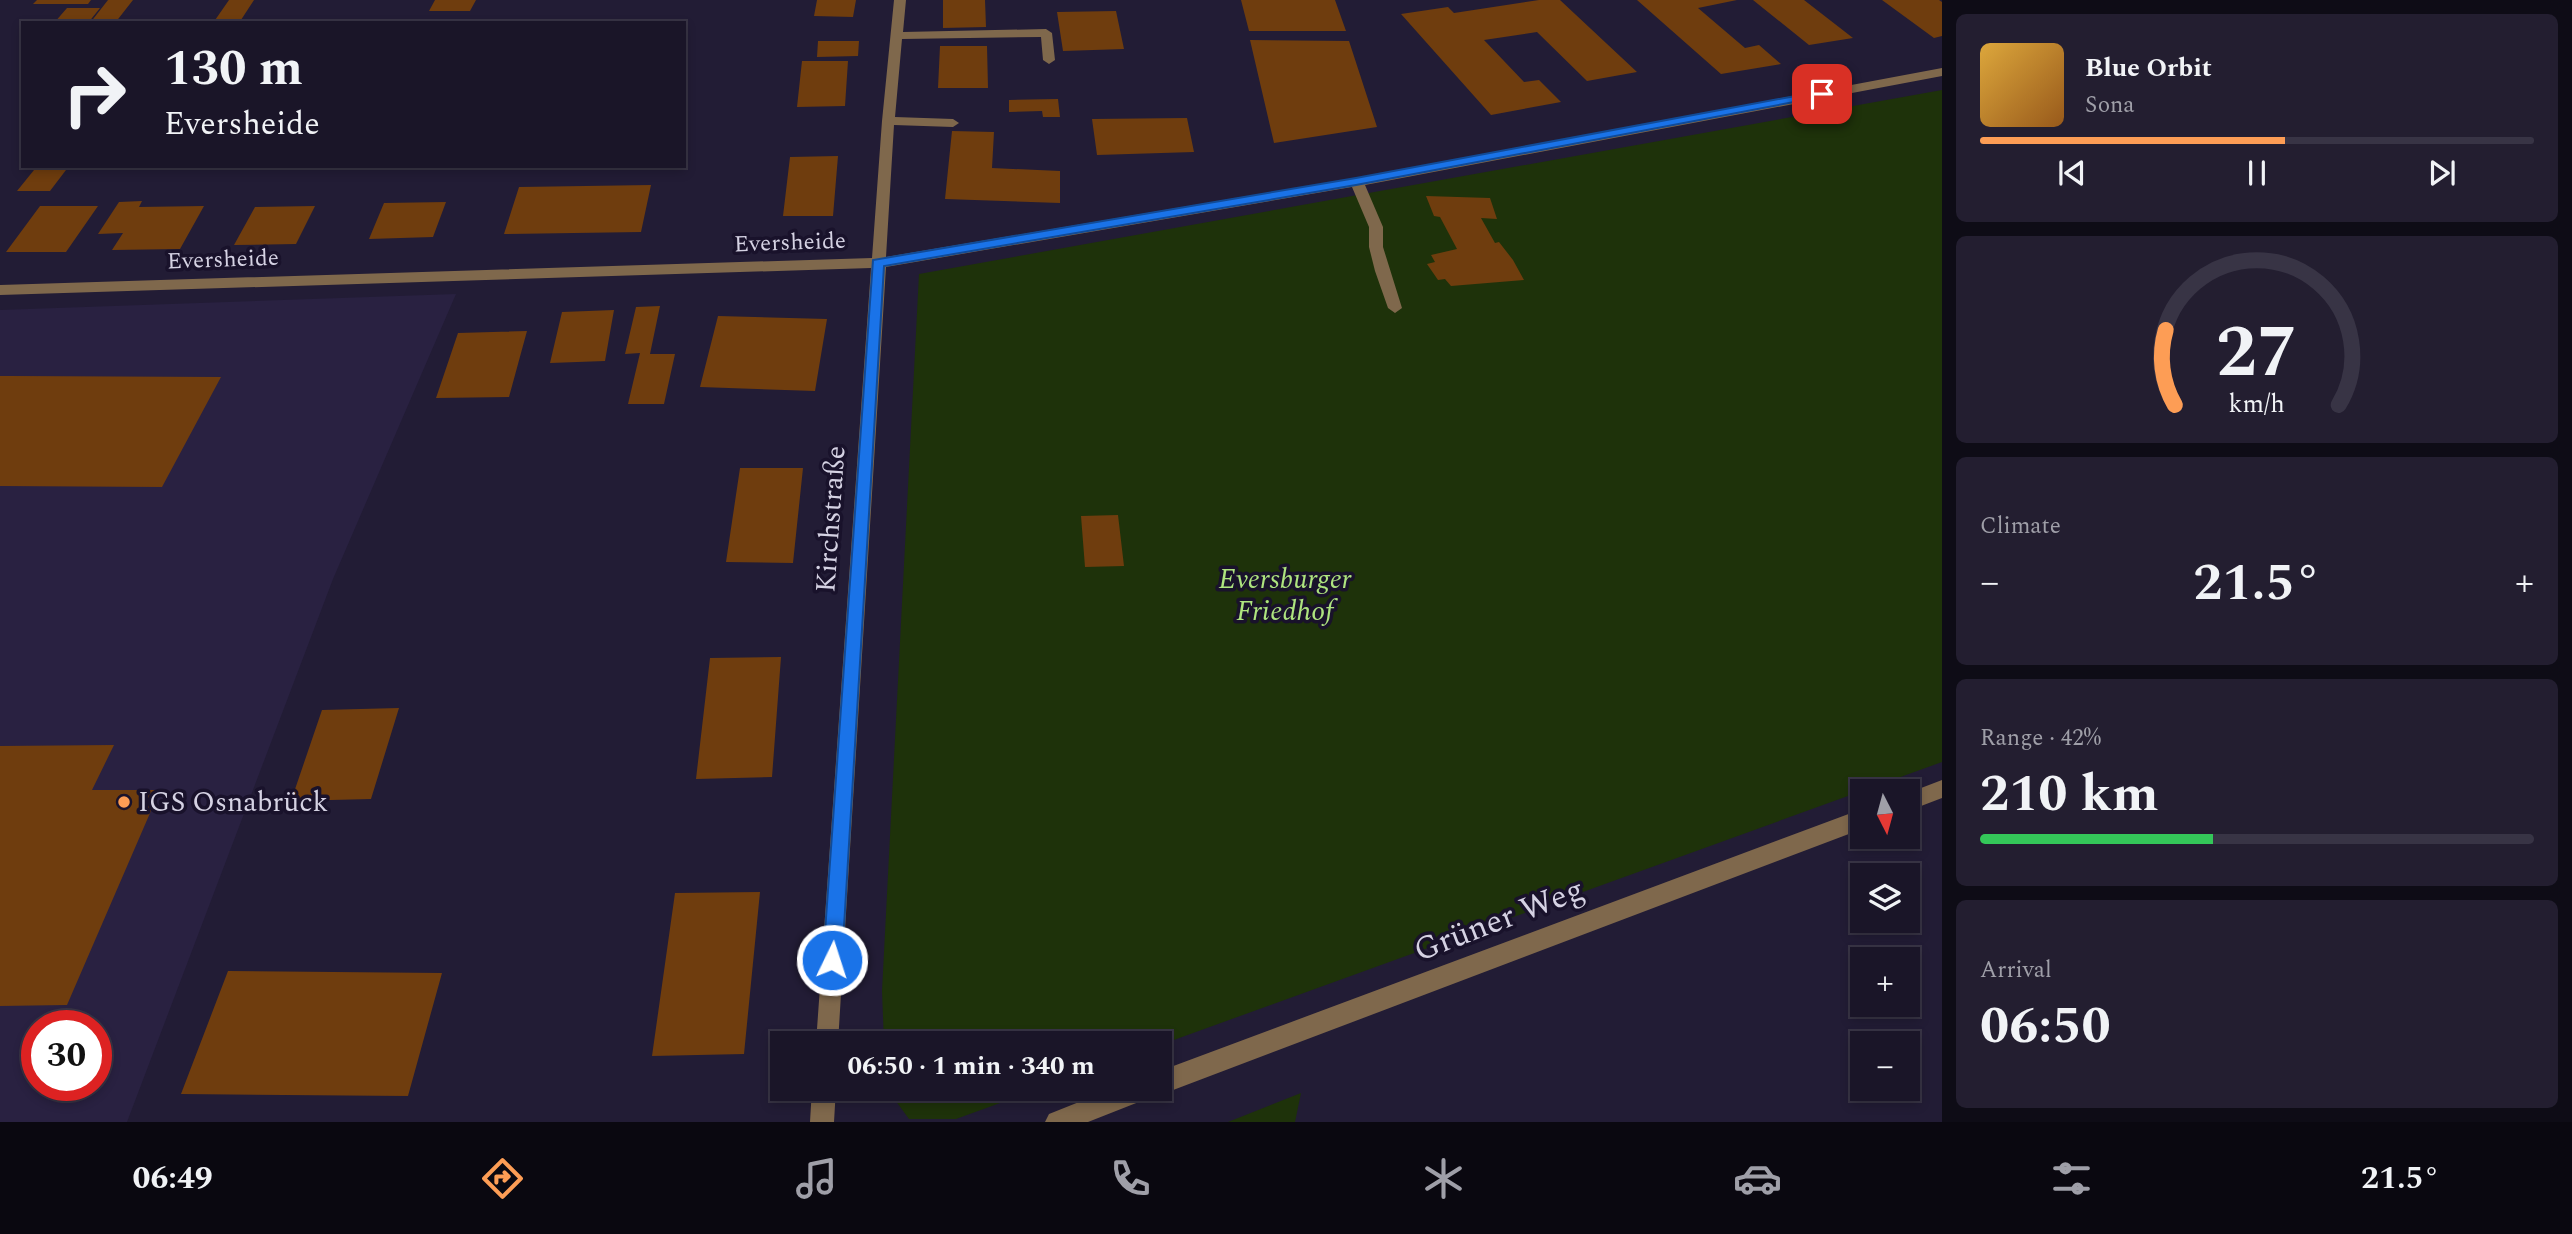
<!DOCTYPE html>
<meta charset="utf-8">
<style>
body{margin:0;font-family:Spectral,serif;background:#231e30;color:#f1f3f6;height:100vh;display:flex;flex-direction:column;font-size:26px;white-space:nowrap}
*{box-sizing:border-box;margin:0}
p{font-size:23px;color:#9f9fa8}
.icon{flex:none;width:38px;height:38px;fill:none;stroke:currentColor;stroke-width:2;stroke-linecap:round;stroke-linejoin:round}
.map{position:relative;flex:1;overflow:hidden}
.drawer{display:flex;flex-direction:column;gap:14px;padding:14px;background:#0e0c16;width:630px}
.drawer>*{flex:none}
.top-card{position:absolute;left:21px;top:21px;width:665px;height:147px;border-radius:0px;box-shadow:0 4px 10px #0003,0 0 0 2px #383445;background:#1a1528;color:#f1f3f6;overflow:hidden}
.needle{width:46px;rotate:174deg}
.fabs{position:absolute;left:1850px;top:779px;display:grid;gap:14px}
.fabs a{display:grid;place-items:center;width:70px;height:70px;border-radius:0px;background:#1a1528;box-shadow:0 4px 10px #0003,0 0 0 2px #383445;font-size:35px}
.speed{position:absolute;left:21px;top:1010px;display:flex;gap:14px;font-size:35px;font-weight:700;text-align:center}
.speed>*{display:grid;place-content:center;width:91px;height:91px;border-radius:50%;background:#1a1528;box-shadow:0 4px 10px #0003,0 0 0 2px #383445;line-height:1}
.speed .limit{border:10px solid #d22;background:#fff;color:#111}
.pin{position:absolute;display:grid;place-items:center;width:60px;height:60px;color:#fff;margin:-30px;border-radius:14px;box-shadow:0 4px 10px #0006}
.me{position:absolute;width:77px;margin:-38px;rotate:4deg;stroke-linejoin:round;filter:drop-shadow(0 0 5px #0008)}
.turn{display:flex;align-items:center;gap:24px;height:147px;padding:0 28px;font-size:32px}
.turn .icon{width:91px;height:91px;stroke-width:2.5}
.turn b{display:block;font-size:49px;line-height:60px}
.big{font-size:52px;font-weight:700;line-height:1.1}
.drawer .tile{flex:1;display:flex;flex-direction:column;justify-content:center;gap:10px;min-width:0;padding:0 24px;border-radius:10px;background:#231e30}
.drawer .dial{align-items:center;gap:0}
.dial svg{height:182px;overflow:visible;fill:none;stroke:#383445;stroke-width:7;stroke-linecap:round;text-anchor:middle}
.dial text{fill:#f1f3f6;stroke:none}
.song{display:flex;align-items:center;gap:21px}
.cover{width:84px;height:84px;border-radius:10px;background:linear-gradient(135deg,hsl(40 70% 55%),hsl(30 70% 35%))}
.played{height:7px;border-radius:4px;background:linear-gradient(90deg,#fd9d55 55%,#383445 55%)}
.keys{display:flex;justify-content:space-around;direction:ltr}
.heat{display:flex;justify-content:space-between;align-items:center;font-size:38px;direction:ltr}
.charge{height:10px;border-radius:5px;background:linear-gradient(90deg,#34c759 42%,#383445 0)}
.trip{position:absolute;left:770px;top:1031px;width:402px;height:70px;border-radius:0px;background:#1a1528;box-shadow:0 4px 10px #0003,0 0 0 2px #383445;font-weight:700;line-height:70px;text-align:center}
.tabs{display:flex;height:112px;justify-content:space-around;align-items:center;background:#0a0810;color:#9f9fa8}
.tabs .icon{width:49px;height:49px}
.tabs .current{color:#fd9d55}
.tabs b{font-size:32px;color:#f1f3f6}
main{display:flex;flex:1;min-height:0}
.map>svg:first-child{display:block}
.built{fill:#292141;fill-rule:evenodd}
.green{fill:#1e320a}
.building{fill:#6f3d0e}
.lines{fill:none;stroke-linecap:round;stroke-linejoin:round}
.minor{fill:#7f684c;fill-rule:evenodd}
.route{fill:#1a73e8;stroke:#114b97;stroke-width:2}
.poi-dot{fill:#fd9d55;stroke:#19122b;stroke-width:2.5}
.labels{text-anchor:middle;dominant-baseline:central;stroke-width:7;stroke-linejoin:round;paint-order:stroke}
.far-street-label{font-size:23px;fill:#d5d2e3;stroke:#19122b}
.street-label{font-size:28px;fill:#d5d2e3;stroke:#19122b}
.park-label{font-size:28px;font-style:italic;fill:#aee47f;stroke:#19122b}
.poi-label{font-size:28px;fill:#d5d2e3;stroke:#19122b;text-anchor:start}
.near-street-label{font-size:33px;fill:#d5d2e3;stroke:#19122b}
</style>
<main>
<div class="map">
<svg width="1942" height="1122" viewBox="0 0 1942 1122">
<rect width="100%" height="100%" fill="#221c35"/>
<path class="built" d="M456 294 333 579 127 1122H0V310ZM37 1026H96V1085H37Z"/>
<path class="green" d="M1942 90V762L1160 1045 884 1043 882 991 919 274Z
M887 1089H1039L956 1119H909Z
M1301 1093 1295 1122H1228Z"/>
<path class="building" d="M37 0H91L88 4H33Z
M108 0H133L115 23H90Z
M229 0H254L239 23H213Z
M435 0H476L470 11H429Z
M817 0H856L853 17 814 16Z
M943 0H985L986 27 943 28Z
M1241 0H1335L1346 31H1249Z
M1539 0H1560L1637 72 1587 81 1537 32 1484 40 1524 82 1539 80 1561 102 1491 115 1401 14 1448 7 1454 13Z
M1637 0H1737L1698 8 1745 48 1759 45 1781 64 1721 74Z
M1753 0H1804L1853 38 1809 45Z
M1882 0H1939L1942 2V36L1934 38Z
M67 8H100L88 23H54Z
M1116 11 1124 49 1063 51 1057 12Z
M1250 40 1349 41 1377 127 1274 143Z
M818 41H859L858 56 817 57Z
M940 46H987L988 88H938Z
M802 61H848L845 106 797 107Z
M1058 99 1060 117H1043L1042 111 1009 112V100Z
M1187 118 1194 152 1097 155 1092 119Z
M952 131 994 132 992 168 1060 171V203L945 199Z
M838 156 833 216H783L790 157Z
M34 170H66L50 191H17Z
M651 185 641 232 504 234 519 187Z
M1426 196 1490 198 1497 219 1481 218 1495 243 1499 242 1513 260 1524 280 1451 286 1445 279 1438 280 1427 264 1435 262 1431 255 1457 249 1440 217 1434 216Z
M142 201 139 207 204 206 180 249 112 250 123 233 98 234 119 202Z
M446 202 433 237 369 239 384 203Z
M40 206H98L66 252H6Z
M315 206 296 244 234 245 255 207Z
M660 306 650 354H675L664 404H628L640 353 625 354 636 307Z
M614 310 605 361 550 363 562 312Z
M718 316 827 319 815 391 700 387Z
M527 331 509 397 436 398 458 333Z
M0 376H13L221 377 162 487 0 486Z
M740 468H803L793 563 726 562Z
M1118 515 1124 566 1085 567 1081 516Z
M781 657 772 777 696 779 710 658Z
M399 708 371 799 291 801 322 710Z
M114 745 92 790H160L67 1005 0 1006V746Z
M760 892 744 1054 652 1056 675 893Z
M228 971 442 973 408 1096 181 1094Z"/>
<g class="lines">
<path class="minor" d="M894 0H906L903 32 1046 29 1052 33 1055 60 1049 64 1043 60 1041 37 902 39 895 117 953 119 959 123 953 127 894 125 886 257 1356 178 1942 68V76L1365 185 1383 227V247L1402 308 1395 313 1388 308 1375 271 1369 247V227L1352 187 886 267 838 1043H816L871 268 0 295V285L872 258 882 121Z
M1942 780V798L1908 811V793Z
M1862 809V829L1160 1095 1156 1093 1154 1096 1088 1122H1045L1049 1114 1114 1088H1160V1071Z
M812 1088H836L834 1122H810Z"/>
</g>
<path class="route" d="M1822 91 1826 92V96L1356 185 884 266 842 960 840 967 832 969 825 967 823 960 873 260 1356 178Z"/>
<circle class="poi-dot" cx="124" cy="802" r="7"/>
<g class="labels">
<g class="far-street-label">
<text transform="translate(790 243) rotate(-2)">Eversheide</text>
<text transform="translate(223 260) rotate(-2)">Eversheide</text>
</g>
<g class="street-label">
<text transform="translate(831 519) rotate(-86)">Kirchstraße</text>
</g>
<g class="park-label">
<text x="1285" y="579">Eversburger<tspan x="1285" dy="32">Friedhof</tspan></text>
</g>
<g class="poi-label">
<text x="138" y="802">IGS Osnabrück</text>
</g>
<g class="near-street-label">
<text transform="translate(1499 920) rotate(-21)">Grüner Weg</text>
</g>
</g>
</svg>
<div class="fabs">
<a><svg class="needle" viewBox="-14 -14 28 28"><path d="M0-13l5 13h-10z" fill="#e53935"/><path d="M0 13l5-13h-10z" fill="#9f9fa8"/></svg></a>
<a><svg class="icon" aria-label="layers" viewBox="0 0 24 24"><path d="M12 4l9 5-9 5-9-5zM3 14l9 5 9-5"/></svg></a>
<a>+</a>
<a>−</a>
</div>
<div class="speed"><div class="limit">30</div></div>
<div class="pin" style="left:1822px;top:94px;background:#d93025"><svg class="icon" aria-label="arrive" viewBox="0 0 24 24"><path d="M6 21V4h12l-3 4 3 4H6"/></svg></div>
<svg class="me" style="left:832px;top:960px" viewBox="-20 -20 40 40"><circle r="17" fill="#1a73e8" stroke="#fff" stroke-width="3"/><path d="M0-11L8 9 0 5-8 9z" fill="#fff"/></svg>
<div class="trip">06:50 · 1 min · 340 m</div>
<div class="top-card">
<div class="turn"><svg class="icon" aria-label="right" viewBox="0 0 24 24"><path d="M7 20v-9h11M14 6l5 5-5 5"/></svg><div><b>130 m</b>Eversheide</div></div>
</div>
</div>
<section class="drawer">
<div class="tile">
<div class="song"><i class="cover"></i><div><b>Blue Orbit</b><p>Sona</p></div></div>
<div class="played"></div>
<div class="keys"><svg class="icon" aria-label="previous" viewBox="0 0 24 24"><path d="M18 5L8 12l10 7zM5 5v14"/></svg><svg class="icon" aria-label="pause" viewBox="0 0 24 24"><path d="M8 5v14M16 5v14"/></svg><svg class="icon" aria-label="next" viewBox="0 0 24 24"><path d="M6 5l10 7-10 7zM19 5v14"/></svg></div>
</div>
<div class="tile dial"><svg viewBox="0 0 100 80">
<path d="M14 69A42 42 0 1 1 86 69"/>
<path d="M14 69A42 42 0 0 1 10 36" stroke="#fd9d55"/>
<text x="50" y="56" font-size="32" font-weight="700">27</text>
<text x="50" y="72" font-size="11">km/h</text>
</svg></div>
<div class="tile"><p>Climate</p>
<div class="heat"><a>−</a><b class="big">21.5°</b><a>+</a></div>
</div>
<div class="tile"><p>Range · 42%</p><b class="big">210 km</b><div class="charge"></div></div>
<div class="tile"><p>Arrival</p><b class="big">06:50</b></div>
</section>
</main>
<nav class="tabs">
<b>06:49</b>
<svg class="icon current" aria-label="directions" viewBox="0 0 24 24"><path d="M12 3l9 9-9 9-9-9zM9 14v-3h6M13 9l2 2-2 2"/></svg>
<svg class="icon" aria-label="music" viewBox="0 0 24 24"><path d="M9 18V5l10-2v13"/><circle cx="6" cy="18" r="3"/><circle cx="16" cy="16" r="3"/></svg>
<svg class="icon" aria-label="phone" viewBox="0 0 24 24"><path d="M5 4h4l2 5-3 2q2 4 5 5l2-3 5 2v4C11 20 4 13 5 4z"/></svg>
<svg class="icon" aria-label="climate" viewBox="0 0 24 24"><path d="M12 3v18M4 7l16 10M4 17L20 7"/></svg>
<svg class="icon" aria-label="car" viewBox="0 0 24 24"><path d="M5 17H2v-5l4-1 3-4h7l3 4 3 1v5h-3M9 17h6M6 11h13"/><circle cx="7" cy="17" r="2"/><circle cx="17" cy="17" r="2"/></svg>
<svg class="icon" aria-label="filters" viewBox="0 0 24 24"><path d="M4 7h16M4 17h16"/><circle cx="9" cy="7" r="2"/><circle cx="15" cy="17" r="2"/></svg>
<b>21.5°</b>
</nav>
